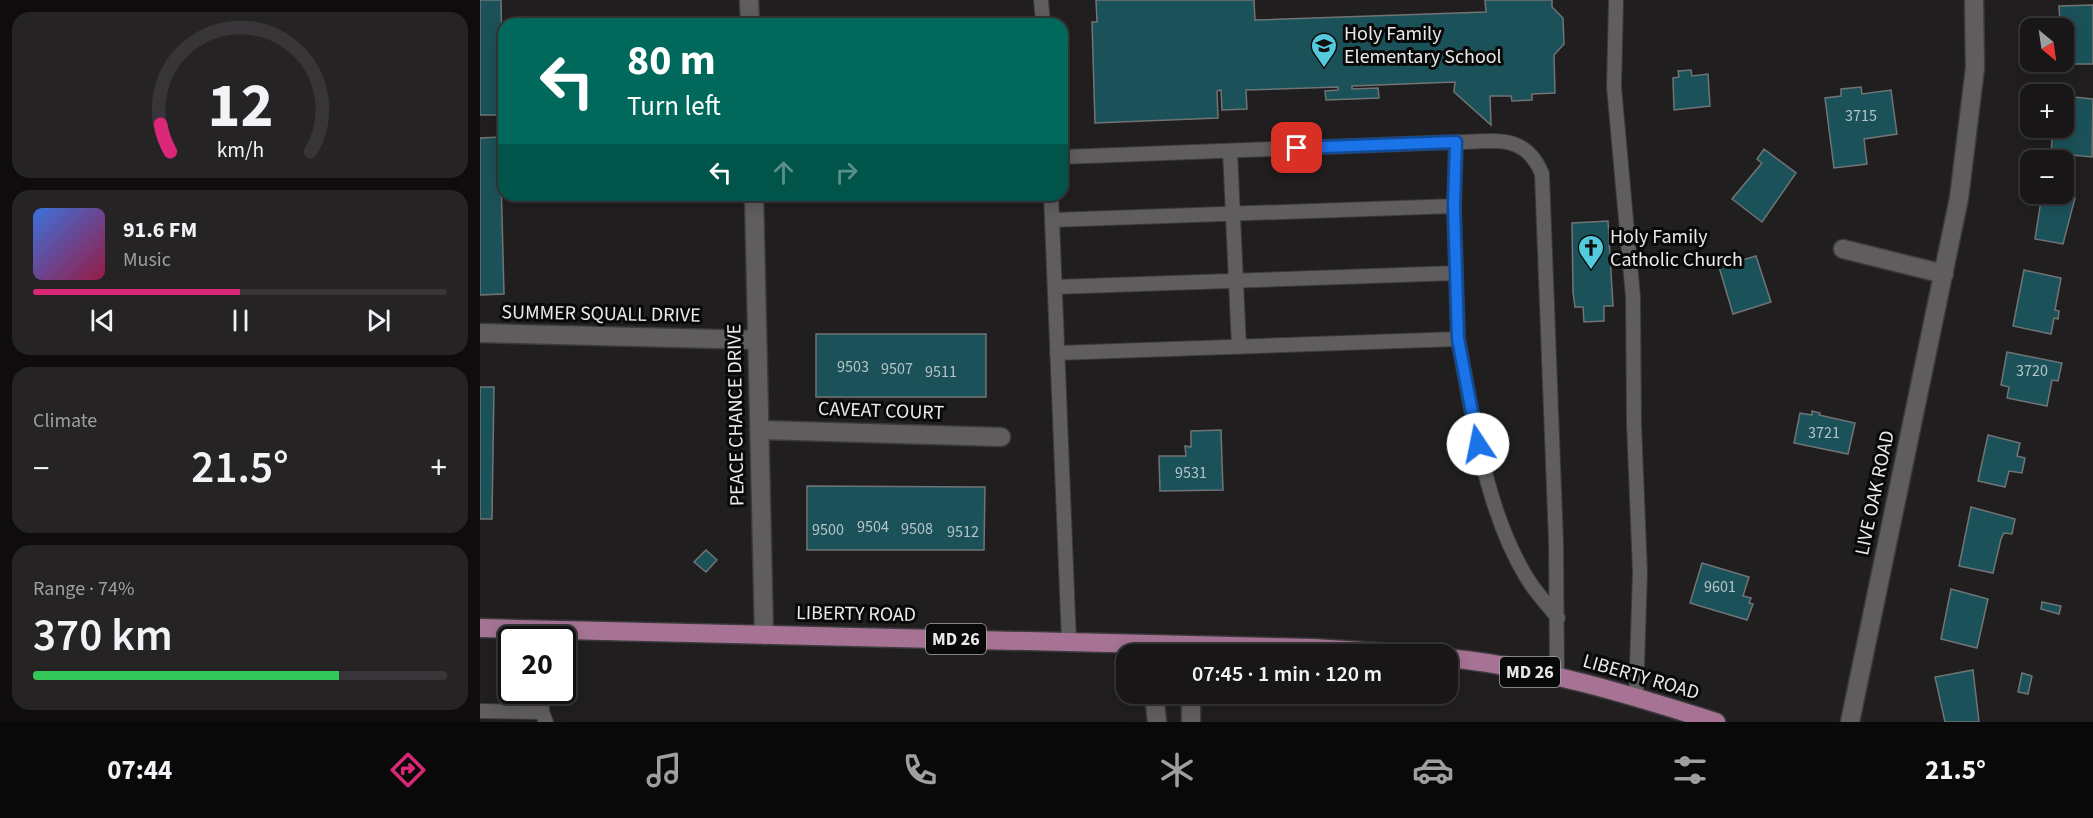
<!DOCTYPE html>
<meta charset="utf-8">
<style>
body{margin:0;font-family:"Source Sans 3",sans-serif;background:#262325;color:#f1f3f6;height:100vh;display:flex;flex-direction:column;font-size:22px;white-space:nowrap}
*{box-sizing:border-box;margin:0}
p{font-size:20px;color:#9f9fa2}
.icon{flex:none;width:33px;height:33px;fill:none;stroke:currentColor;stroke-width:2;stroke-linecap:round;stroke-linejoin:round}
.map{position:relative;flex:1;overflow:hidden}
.drawer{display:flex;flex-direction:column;gap:12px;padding:12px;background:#0e0c0d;width:480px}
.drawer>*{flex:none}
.banner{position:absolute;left:18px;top:18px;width:570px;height:183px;border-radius:18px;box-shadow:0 3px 15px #0003,0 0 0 2px #373537;background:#00695c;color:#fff;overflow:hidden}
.needle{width:39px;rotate:151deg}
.controls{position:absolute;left:1540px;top:18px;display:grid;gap:12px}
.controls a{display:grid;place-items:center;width:54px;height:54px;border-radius:12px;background:#191618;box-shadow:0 3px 15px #0003,0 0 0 2px #373537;font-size:30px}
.speed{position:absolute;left:18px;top:626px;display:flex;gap:12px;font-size:30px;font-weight:700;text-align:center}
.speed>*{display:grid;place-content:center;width:78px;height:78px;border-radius:50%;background:#191618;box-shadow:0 3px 15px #0003,0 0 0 2px #373537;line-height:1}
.speed .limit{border:3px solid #111;border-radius:9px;background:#fff;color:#111}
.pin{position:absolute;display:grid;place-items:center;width:51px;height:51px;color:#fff;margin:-26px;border-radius:12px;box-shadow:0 3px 9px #0006}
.me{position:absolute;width:66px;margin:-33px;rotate:349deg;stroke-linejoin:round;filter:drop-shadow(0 0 4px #0008)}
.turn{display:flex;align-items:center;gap:21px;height:126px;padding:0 30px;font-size:27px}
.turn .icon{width:78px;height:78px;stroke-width:2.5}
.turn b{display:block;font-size:42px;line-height:51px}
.lanes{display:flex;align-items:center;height:57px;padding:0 30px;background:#0003;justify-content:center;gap:30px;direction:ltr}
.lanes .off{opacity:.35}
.big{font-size:45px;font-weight:600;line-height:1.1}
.drawer .card{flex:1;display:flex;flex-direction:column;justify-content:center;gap:9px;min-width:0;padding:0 21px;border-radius:18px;background:#262325}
.drawer .dial{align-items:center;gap:0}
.dial svg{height:156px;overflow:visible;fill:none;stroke:#373537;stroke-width:7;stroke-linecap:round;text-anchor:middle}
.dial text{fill:#f1f3f6;stroke:none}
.song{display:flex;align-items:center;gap:18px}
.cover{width:72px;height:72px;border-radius:9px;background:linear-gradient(135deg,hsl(220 70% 55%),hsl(340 70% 35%))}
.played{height:6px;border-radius:3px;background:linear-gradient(90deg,#db2777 50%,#373537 50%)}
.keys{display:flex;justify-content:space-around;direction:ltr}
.heat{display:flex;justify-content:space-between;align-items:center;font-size:33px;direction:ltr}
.charge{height:9px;border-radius:4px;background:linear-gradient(90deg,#34c759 74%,#373537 0)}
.trip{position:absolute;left:636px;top:644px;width:342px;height:60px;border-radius:18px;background:#191618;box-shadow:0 3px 15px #0003,0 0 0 2px #373537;font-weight:600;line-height:60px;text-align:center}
.tab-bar{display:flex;height:96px;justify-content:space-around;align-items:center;background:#0a090a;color:#9f9fa2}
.tab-bar .icon{width:42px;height:42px}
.tab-bar .selected{color:#db2777}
.tab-bar b{font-size:27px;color:#f1f3f6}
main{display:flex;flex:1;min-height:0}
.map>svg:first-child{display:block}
.building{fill:#1b525a;stroke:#707475;stroke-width:1.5}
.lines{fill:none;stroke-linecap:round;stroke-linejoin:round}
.service-casing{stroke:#3c3a3c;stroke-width:16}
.minor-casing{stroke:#3c3a3c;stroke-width:21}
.primary-casing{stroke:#3c3a3c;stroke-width:21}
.service{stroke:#605d5f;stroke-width:14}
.minor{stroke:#605d5f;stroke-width:18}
.primary{stroke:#a67394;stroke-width:18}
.route-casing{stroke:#114b97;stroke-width:15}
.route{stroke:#1a73e8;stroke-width:10}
.labels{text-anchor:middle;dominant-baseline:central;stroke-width:6;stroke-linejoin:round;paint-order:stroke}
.number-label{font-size:16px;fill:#b7c4c7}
.shield{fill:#0a0909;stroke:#a8a6a7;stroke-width:1.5}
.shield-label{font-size:18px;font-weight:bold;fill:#ebeaeb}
.poi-label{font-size:20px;fill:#ebeaeb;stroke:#0a0909;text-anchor:start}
.street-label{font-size:20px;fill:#ebeaeb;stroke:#0a0909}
</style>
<main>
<section class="drawer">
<div class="card dial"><svg viewBox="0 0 100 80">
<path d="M14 69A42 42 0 1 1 86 69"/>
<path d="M14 69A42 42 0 0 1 9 55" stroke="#db2777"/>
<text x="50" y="56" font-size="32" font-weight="700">12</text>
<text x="50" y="72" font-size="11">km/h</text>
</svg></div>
<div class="card">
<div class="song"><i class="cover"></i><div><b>91.6 FM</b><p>Music</p></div></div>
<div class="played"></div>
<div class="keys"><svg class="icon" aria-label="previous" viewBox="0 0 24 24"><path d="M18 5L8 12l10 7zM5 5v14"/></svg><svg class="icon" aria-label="pause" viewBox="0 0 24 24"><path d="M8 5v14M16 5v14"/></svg><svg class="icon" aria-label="next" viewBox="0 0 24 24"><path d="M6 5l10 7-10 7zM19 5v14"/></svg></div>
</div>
<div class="card"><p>Climate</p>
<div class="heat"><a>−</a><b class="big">21.5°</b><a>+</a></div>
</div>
<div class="card"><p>Range · 74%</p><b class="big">370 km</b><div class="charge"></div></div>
</section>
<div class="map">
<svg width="1613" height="722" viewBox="0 0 1613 722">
<rect width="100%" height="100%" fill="#211e20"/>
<path class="building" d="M0 0H21L23 115H0Z
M616 0H774L775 20 1006 12 1005 0H1072V7L1083 18 1084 44 1074 55 1075 93 1052 94V100L1032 101 1031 96H1010L1011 125 974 92 975 82 872 86V89L898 88 899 98 846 100 845 91 858 90V87L766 90 767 109 742 110 741 90 737 91 738 118 615 123 612 22H617Z
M1613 5V64H1575V62H1584V28H1575V22H1580L1579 6Z
M1211 70 1212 76 1228 74 1230 106 1194 110 1193 78 1199 77 1198 71Z
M1381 87 1382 94 1411 90 1417 134 1384 139 1387 164 1354 168 1345 98 1361 96V89Z
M1584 96 1613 99 1612 157 1571 153 1573 128H1584Z
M20 137 24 294 0 295V138Z
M1284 149 1316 173 1282 222 1252 199 1282 163 1277 159Z
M1562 194 1595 198 1583 244 1555 239Z
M1128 221 1133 306H1124V321L1104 322 1103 307H1095L1093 292 1092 223Z
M1276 256 1291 302 1253 314 1239 267Z
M1544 270 1581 278 1575 310 1579 311 1578 319 1574 318 1571 334 1533 326Z
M336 334H506V397H336Z
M1527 352 1582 363 1578 381 1572 380 1567 406 1527 398 1529 387 1521 385Z
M0 387H14L12 519H0Z
M1332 411 1340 413 1339 415 1375 423 1368 454 1314 443 1320 413 1332 415Z
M741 430 743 490 680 491 679 456H706L705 446 711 447V431Z
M1508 435 1540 443 1537 456 1545 458 1542 473 1529 471 1525 487 1498 481Z
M327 486 505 487 504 550H327Z
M1491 507 1535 519 1532 534 1524 533 1521 539 1513 573 1479 566Z
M226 550 237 560 226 572 214 562Z
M1222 563 1269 577 1263 596 1271 598 1269 603 1273 604 1267 620 1210 603Z
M1471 589 1508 599 1497 648 1461 639Z
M1562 602 1581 606 1579 614 1561 609Z
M1493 670 1499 722H1465L1455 677Z
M1542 673 1552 676 1548 694 1538 692Z"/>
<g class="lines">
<defs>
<path id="service" d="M561 0 563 24
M1136 0 1134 87 1153 297 1154 424 1160 572 1156 697
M750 151 759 347
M582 157 976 142C1014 142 1045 132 1062 174L1076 542 1077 677
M571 195 589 642
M974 206 976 142
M572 220 974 206 978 339 577 353
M575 287 976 273
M978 339C993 416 1005 510 1047 578 1055 592 1068 605 1078 618
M62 690V712L66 722
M0 711 62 712"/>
<path id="minor" d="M269 0 270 24
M274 195 284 635
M1363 249 1464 274
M0 333 277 340
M279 430 521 437
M674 693 677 722
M711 722V693
M1370 722 1479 198 1495 68 1494 0"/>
<path id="primary" d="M0 628 833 648 931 654
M968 658C1059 667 1148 694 1236 722"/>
</defs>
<use href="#service" class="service-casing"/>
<use href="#minor" class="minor-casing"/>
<use href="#primary" class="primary-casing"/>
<use href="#service" class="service"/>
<use href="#minor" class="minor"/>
<use href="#primary" class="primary"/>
</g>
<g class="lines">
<defs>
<path id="route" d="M817 148 976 142 974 206 978 339 998 444"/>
</defs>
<use href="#route" class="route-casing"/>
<use href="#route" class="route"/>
</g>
<defs>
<symbol id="school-pin" viewBox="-11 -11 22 30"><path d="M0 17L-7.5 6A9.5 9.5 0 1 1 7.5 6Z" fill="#54cadd" stroke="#0a0909"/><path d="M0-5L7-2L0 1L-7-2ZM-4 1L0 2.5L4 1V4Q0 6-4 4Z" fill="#111"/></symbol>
<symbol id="church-pin" viewBox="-11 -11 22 30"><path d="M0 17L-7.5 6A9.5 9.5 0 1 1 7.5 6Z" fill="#54cadd" stroke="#0a0909"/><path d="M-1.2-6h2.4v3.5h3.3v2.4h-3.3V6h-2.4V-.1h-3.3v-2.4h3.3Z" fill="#111"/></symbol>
</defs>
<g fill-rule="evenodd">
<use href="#school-pin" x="829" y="31" width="30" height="40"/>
<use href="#church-pin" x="1096" y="233" width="30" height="40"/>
</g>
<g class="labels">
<g class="number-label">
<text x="1381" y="116">3715</text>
<text x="373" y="367">9503</text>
<text x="417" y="369">9507</text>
<text x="1552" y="371">3720</text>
<text x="461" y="372">9511</text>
<text x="1344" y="433">3721</text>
<text x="711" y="473">9531</text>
<text x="393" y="527">9504</text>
<text x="437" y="529">9508</text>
<text x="348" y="530">9500</text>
<text x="483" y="532">9512</text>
<text x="1240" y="587">9601</text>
</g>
<g class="shield">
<rect x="446" y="624" width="60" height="30" rx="4.5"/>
<rect x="1020" y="657" width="60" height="30" rx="4.5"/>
</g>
<g class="shield-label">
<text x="476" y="639">MD 26</text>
<text x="1050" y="672">MD 26</text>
</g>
<g class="poi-label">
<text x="864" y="34">Holy Family<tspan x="864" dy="23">Elementary School</tspan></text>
<text x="1130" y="237">Holy Family<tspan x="1130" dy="23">Catholic Church</tspan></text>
</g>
<g class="street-label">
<text transform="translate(121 314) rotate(1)">SUMMER SQUALL DRIVE</text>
<text transform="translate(401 411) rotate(2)">CAVEAT COURT</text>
<text transform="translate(256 415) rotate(-91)">PEACE CHANCE DRIVE</text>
<text transform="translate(1395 493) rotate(-78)">LIVE OAK ROAD</text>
<text transform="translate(376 614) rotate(1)">LIBERTY ROAD</text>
<text transform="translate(1161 677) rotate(16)">LIBERTY ROAD</text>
</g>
</g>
</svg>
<div class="controls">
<a><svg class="needle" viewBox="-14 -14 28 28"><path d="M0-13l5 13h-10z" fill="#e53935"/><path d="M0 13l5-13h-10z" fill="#9f9fa2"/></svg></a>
<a>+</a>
<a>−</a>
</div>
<div class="speed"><div class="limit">20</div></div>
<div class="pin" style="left:817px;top:148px;background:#d93025"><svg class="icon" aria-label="arrive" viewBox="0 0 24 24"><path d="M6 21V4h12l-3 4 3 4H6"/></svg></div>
<svg class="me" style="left:998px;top:444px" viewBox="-20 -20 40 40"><circle r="19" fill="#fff"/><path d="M0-13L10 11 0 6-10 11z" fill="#1a73e8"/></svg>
<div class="trip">07:45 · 1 min · 120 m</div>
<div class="banner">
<div class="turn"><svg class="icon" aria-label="left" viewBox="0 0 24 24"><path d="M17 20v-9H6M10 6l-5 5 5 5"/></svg><div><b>80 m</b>Turn left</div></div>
<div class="lanes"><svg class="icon" aria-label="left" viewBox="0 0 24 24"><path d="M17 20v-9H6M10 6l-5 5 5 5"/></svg><svg class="icon off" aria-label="ahead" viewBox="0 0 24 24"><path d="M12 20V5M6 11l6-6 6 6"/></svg><svg class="icon off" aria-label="right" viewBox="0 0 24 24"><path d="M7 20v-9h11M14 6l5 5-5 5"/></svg></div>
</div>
</div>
</main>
<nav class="tab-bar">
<b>07:44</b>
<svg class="icon selected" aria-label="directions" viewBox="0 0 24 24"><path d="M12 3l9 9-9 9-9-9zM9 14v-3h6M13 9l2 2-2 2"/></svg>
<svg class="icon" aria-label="music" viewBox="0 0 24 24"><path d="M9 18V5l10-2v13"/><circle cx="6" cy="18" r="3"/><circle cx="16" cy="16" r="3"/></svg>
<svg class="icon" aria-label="phone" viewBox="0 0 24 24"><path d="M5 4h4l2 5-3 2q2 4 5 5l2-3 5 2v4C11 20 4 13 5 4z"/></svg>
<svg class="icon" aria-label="climate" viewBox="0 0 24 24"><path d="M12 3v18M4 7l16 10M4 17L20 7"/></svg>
<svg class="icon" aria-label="car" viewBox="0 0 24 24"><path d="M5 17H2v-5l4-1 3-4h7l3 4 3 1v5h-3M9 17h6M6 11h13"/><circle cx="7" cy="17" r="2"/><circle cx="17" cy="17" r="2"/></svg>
<svg class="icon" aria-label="filters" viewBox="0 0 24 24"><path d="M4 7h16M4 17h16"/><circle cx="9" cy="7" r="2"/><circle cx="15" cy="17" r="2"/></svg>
<b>21.5°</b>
</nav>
